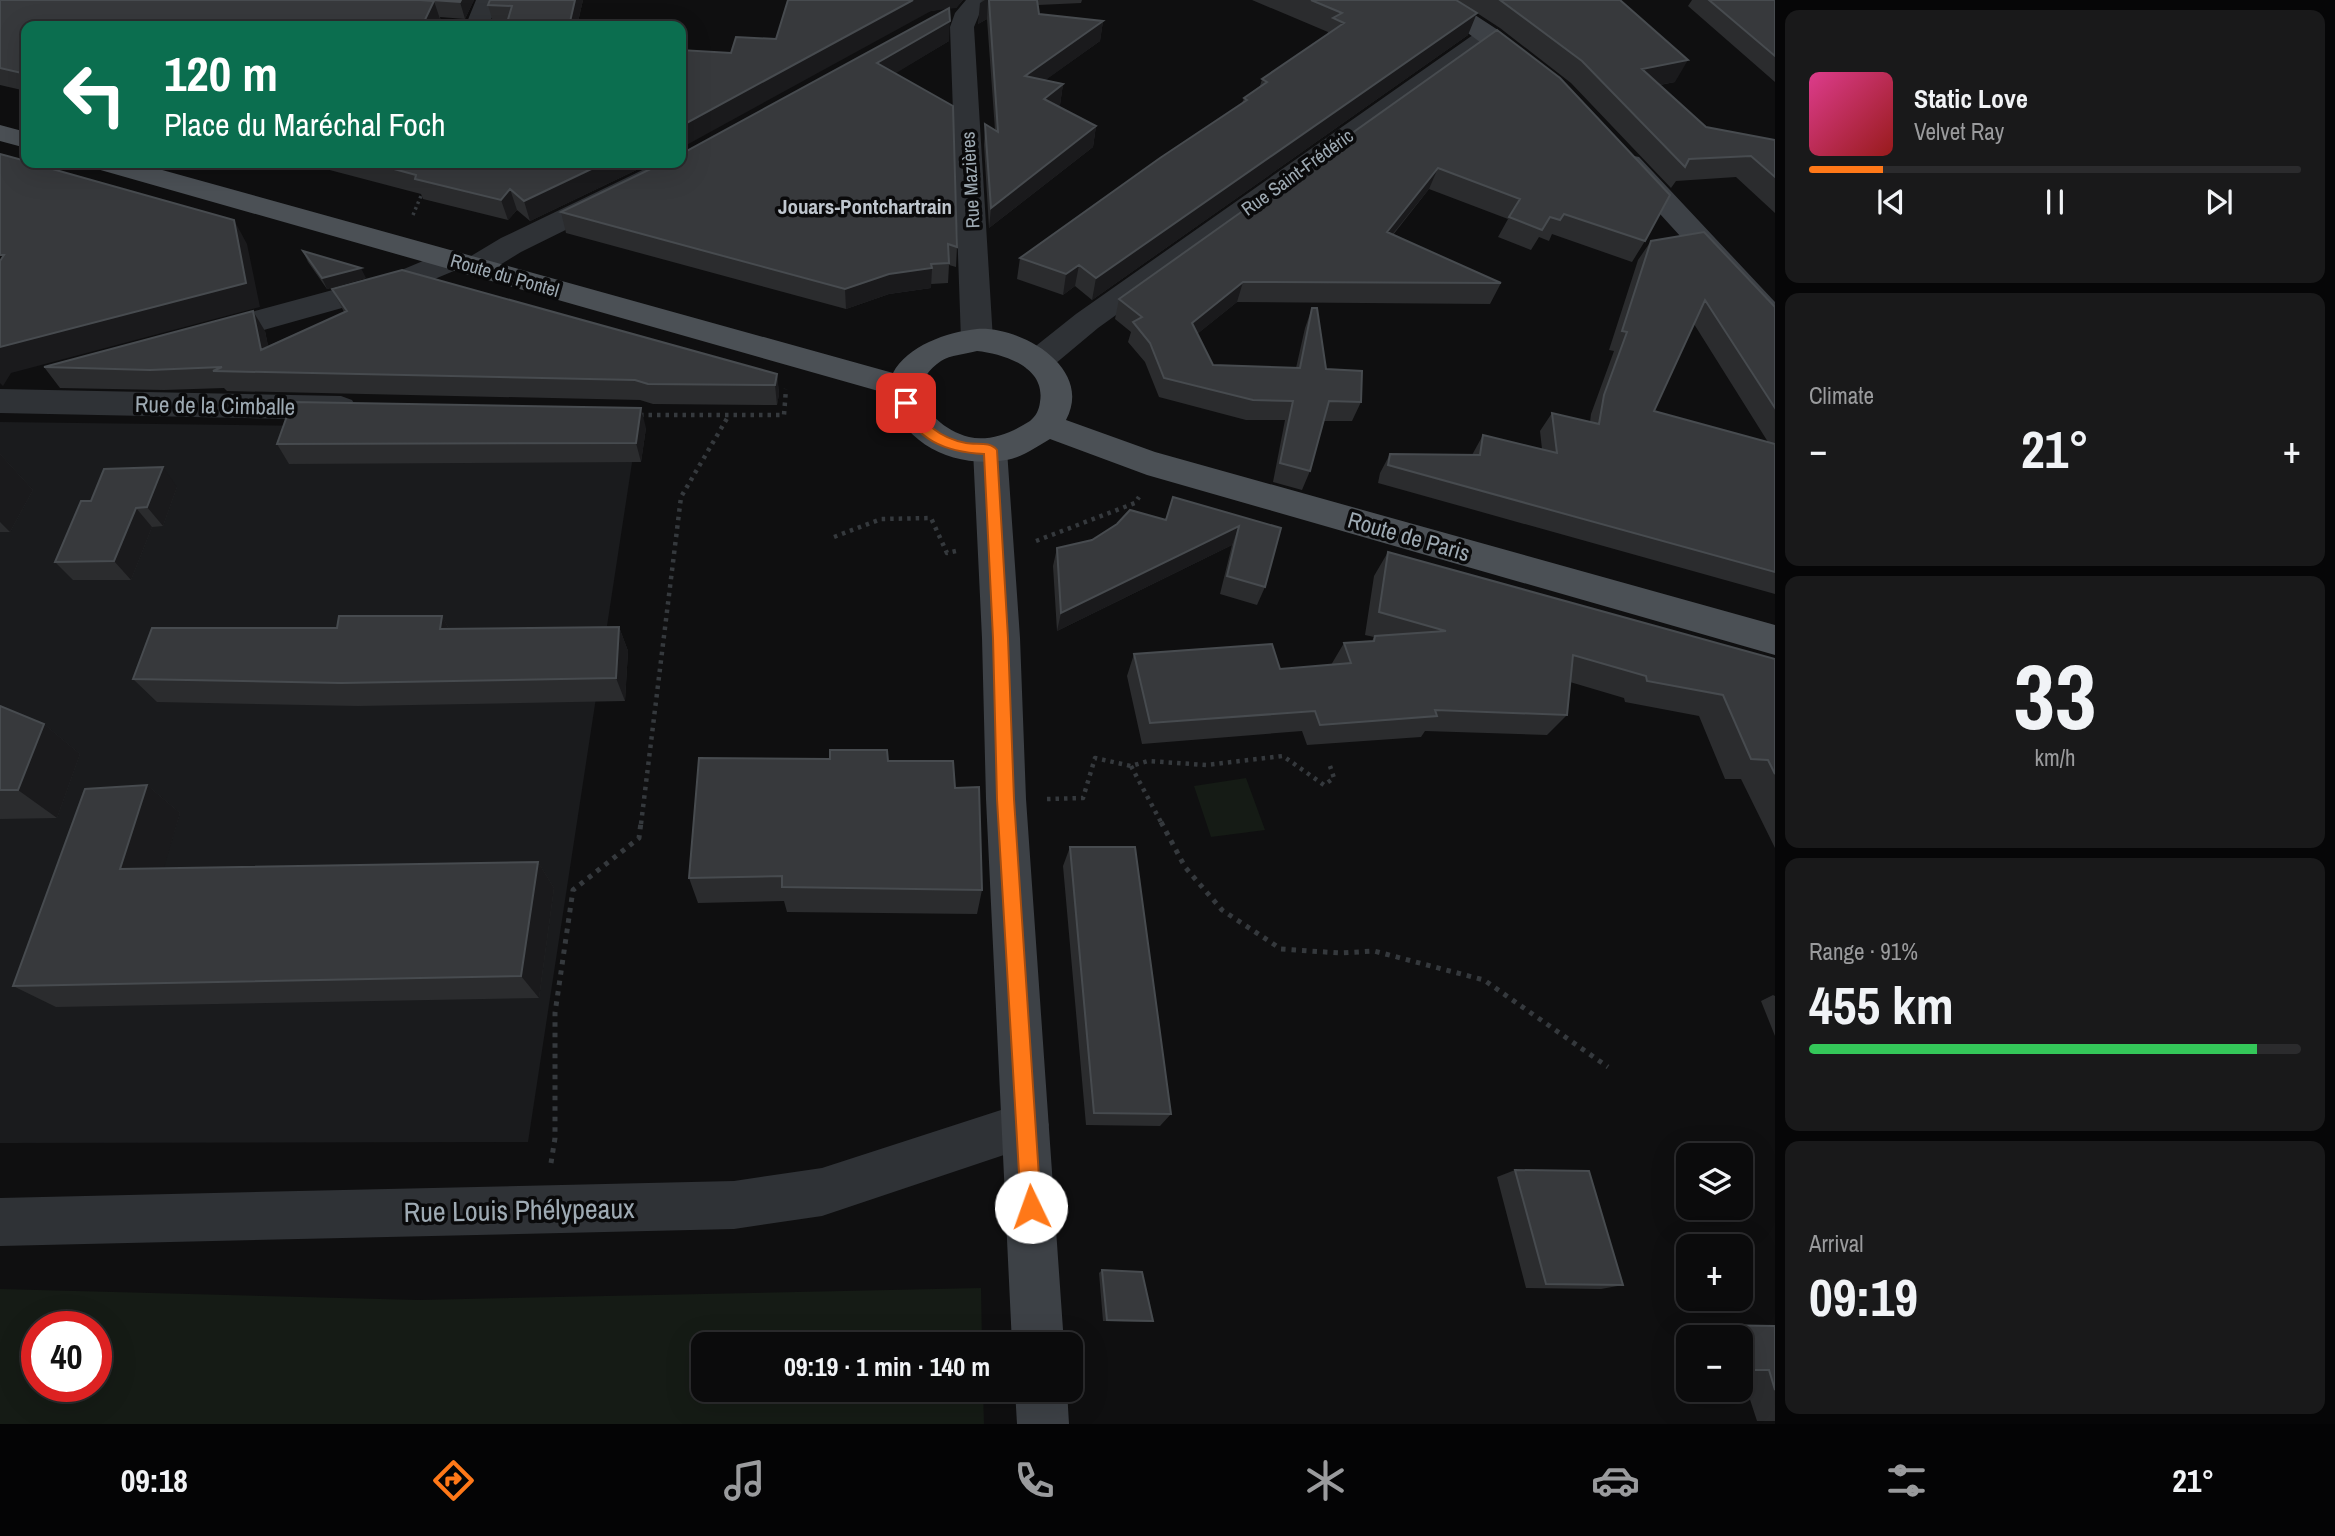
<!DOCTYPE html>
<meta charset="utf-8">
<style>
body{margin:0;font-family:"Archivo Narrow",sans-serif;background:#19191a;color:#f1f3f6;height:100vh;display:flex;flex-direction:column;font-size:26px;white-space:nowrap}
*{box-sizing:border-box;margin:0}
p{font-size:23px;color:#9a9b9d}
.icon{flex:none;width:38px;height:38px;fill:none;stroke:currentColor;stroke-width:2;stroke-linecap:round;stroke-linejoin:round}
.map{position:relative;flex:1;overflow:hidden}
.details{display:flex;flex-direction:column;gap:10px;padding:10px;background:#060607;width:560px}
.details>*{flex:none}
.banner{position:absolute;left:21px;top:21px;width:665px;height:147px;border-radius:14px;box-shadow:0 7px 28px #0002,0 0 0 2px #2b2b2d;background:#0b6e4f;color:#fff;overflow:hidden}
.fabs{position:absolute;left:1676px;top:1143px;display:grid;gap:14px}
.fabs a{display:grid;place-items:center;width:77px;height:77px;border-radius:14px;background:#0b0b0c;box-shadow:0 7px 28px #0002,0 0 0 2px #2b2b2d;font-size:35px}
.speed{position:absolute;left:21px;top:1311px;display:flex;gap:14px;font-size:35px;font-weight:700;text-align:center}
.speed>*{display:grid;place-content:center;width:91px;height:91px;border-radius:50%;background:#0b0b0c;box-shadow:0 7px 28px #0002,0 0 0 2px #2b2b2d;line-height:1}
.speed .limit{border:10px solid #d22;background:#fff;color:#111}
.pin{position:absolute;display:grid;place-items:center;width:60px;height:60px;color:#fff;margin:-30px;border-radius:14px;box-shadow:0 4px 10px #0006}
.me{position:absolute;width:77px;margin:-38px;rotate:357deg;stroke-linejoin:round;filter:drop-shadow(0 0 5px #0008)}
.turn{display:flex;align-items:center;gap:24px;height:147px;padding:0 28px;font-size:32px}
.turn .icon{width:91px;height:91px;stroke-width:2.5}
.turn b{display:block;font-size:49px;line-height:60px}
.big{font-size:52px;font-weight:800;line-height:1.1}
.details .widget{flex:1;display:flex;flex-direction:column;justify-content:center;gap:10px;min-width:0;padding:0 24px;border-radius:14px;background:#19191a}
.details .dial{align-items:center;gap:0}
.dial b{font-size:91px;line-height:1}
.song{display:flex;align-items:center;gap:21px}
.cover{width:84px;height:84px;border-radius:10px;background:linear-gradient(135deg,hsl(330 70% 55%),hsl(0 70% 35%))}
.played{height:7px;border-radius:4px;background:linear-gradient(90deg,#ff7818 15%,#2b2b2d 15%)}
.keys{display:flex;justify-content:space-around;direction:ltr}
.heat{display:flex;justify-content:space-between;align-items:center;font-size:38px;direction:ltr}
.charge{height:10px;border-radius:5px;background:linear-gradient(90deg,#34c759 91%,#2b2b2d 0)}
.trip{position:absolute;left:691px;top:1332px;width:392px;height:70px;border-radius:14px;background:#0b0b0c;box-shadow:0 7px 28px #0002,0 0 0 2px #2b2b2d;font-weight:800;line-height:70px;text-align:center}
.tabs{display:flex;height:112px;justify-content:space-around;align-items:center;background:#040405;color:#9a9b9d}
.tabs .icon{width:49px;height:49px}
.tabs .active{color:#ff7818}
.tabs b{font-size:32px;color:#f1f3f6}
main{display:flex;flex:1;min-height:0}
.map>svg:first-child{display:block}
.built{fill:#1a1b1d}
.green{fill:#151b15;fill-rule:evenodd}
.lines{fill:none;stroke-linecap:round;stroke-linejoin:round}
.path-far2{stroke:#35393d;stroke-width:3.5;stroke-dasharray:2.5 3.5;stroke-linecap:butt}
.path-far1{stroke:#35393d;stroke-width:4.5;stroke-dasharray:3.5 5;stroke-linecap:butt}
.path{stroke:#35393d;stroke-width:5;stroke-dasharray:4.5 6;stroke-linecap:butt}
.street{fill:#2f3236;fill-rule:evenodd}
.secondary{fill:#3d4146;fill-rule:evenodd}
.primary{fill:#4b5055;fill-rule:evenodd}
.wall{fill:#2b2c2e;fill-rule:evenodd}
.shaded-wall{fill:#1a1a1c}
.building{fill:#37393c;stroke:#474b4f;stroke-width:2}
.route{fill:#ff7818;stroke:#a64e10;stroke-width:2}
.labels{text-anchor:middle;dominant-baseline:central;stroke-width:7;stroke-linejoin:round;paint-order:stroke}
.far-street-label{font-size:19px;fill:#9eaab3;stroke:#0a0a0b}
.far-quarter-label{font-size:21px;font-weight:bold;fill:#c0c7cf;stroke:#0a0a0b}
.street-label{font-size:23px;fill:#9eaab3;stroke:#0a0a0b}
.near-street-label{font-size:28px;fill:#9eaab3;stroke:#0a0a0b}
</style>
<main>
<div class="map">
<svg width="1775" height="1424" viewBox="0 0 1775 1424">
<rect width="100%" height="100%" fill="#0f0f10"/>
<path class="built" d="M0 422 637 430 528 1142 0 1143Z"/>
<path class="green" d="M1246 778 1265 830 1211 837 1194 786Z
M981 1288 982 1344H704V1390H983L984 1424H0V1289L419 1300ZM37 1326H96V1386H37Z"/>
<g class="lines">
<path class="path-far2" d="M413 215 423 191"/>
<path class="path-far1" d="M640 415H784L786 389
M834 537 881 519 931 518 947 553 956 551
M1036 541 1135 503 1139 497
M1131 766 1162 824
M1047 799 1083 798 1095 758 1131 766 1148 761 1206 765 1283 756 1324 785 1334 778 1330 766
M641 824 681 497 729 415"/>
<path class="path" d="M1161 822 1185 867 1222 910 1281 949 1340 953 1374 951 1484 980 1608 1067
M551 1163 555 1138V1013L573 890 639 838 641 822"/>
<path class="street" d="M476 0H500L488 26H470L467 22Z
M966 0H991L979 15 974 27 993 340 988 348 977 351 966 348 961 340 950 27 955 13Z
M1489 27 1498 30 1502 35 1498 40 1098 328 1049 369 1038 372 1027 369 1022 361 1027 353 1076 314 1480 30Z
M681 155 689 157 693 163 689 169 521 252 485 274 475 277 465 274 461 268 413 288 210 345 199 342 195 334 199 326 392 274 442 253 452 250 462 253 466 259 501 238 657 163H681Z
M0 389 341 396 352 400 357 408 352 416 341 420 0 413Z
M1026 1102 1043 1108 1049 1125 1043 1142 822 1216 734 1229 0 1246V1198L734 1181 822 1168Z"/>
<path class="secondary" d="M1423 0H1452L1498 30 1544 68 1540 73 1531 76 1522 73Z
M1629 155 1639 157 1775 302V332L1764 328 1619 169 1615 163 1619 157Z
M990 438 1002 441 1007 450 1020 638 1026 799 1064 1344H1012L986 799 982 638 973 450 978 441Z
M1015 1390H1067L1069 1424H1017Z"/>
<path class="primary" d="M0 125 26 132V148L0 141Z
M93 163H137L893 373C907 346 947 332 977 329 1021 326 1094 368 1066 420L1155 452 1775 625V655L1147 475 1050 439C1036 447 1021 458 1006 460 956 469 902 445 889 394L97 169ZM977 351C1004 354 1046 367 1040 402 1039 410 1036 416 1030 421 1013 432 989 442 969 437 933 428 900 388 941 361 950 355 966 354 977 351Z"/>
</g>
<path class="wall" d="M0 0H474L465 19 440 17 441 22 26 26V91L0 85Z
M490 0H583L577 26 493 22 488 5Z
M788 0H963L956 8H949V41L895 73 957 247 956 267 949 265 948 283 931 284V288L889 294 846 309 566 233 561 212 681 163 949 8 931 11 731 53 776 39Z
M982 0H1082L1081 3 1038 5 1039 14 1103 21 1100 41 1045 80 1063 84 1060 105 1058 106 1096 126 1093 147 989 228 984 145 985 124 995 130 987 19 978 24Z
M1252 0H1456L1468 35 1092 300 1075 286 1063 295 1017 279 1020 258 1242 103 1244 98 1260 86 1262 79 1327 35 1328 32Z
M1457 0H1620L1675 82 1660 85 1706 127 1775 140V213L1736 177 1676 181 1671 188 1571 83 1500 28Z
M1692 0H1775V82L1688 6Z
M1497 30 1645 241 1632 262 1552 234 1549 241 1539 237 1531 250 1498 237 1508 219 1429 189 1393 235 1501 283 1490 304 1237 302 1197 334 1213 365 1296 368 1305 328 1312 308 1326 369 1361 402 1352 421H1324L1310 471 1302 490 1273 482 1285 420H1246L1159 397 1145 362 1128 342 1131 332 1115 319 1119 299Z
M303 163H651L530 221 517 210 508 220 423 199 421 194Z
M1651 241 1775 307V594L1378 483 1380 473 1390 454 1472 455 1483 435 1542 449 1540 431 1552 413 1590 422 1591 414 1614 351 1609 350 1638 260ZM1694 324 1768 442 1654 411Z
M303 251 366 278 327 289 308 262Z
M332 289 777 374 779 394 777 405 653 404 640 400 227 391 224 388 164 390 60 388 44 367 265 331 268 346 344 312Z
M646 428 641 462 289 464 277 444Z
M0 454 33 490 10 532H0Z
M177 487 163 526 152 527 131 580H73L55 562 91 501Z
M1166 520 1281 528 1265 587 1257 605 1220 594 1232 545 1057 631 1053 566 1057 548 1092 540Z
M1388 552 1775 659V848L1741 779H1725L1699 716 1625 702 1624 698 1570 682 1567 715 1547 735 1425 731 1421 737 1307 745 1302 731 1142 744 1127 676 1134 654 1280 669 1331 665 1344 643 1372 641 1374 637 1365 635 1374 576Z
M442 616 449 629 619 627 628 651 625 701 358 706 157 702 133 679 337 628Z
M0 706 44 724 80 754 57 818 0 819Z
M888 761 955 788 982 890 977 914 787 912 784 901 698 903 689 878Z
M147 785 180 813 163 869 538 862 554 888 539 998 56 1007 13 986Z
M1070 847 1171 1114 1160 1126 1086 1125 1063 866Z
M1773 995 1775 996V1036L1761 1001Z
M1515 1170 1623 1285 1601 1289 1526 1288 1497 1177Z
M1102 1270 1153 1321 1149 1322 1103 1321 1099 1273Z
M1712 1325 1775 1326V1421H1757L1741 1372V1337H1689L1687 1328Z"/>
<path class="shaded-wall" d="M461 0H474L465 19 460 2Z
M575 0H583L577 26H569Z
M913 0H963L956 8 931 11 681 148V126Z
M985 0H988L987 19 978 24 980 3Z
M434 1 441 22 439 26H422Z
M1477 13 1468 35 1092 300 1096 278Z
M950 21 949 41 878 84 877 63Z
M1103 21 1100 41 1022 97 1025 76Z
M1688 60 1675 82 1630 90 1642 69Z
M1063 84 1060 105 1041 120 1044 99Z
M1096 126 1093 147 989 228 991 208Z
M604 163H651L530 221 524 201Z
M1438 168 1429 189 1378 252 1387 232Z
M510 189 517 210 508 220 501 200Z
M234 220 247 244 260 307 11 373 3 386 0 383V347Z
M1079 265 1075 286 1063 295 1066 274Z
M361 268 366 278 327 289 322 278Z
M932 268 931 288 889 294 846 309 845 289 889 274Z
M1243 282 1237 302 1186 343 1192 323Z
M253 311 265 331 273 370 261 350Z
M777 374 779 394 777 405 775 385Z
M641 408 646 428 641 462 636 443Z
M0 454 33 490 10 532 0 522Z
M163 467 177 487 163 526 147 507Z
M136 508 152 527 131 580 114 561Z
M1239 526 1232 545 1057 631 1061 613Z
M442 616 455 641 440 629Z
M619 627 628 651 625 701 616 678Z
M44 724 80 754 57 818 18 790Z
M147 785 180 813 156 895 120 869Z
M538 862 554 888 539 998 521 976Z"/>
<path class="building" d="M0 0H420L434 1 422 26H26V74L0 68Z
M432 0H461L460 2Z
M490 0H575L569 26H506L512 6 488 5Z
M788 0H913L681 126V50L731 53 736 37 776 39Z
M989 0H1037L1039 14 1103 21 1025 76 1063 84 1044 99 1096 126 991 208 985 124 998 132Z
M1311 0H1456L1477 13 1096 278 1079 265 1066 274 1020 258 1160 158 1247 100 1244 98 1267 82 1262 79 1344 23 1333 18 1342 13Z
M1500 0H1620L1688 60 1642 69 1706 127 1775 140V177L1751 156 1689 159 1685 167 1582 61Z
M1709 0H1775V56Z
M949 8 950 21 877 63 953 106 957 247 948 244 949 263 931 264 932 268 889 274 845 289 561 212 663 163H681V154Z
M1497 30 1560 78 1670 195 1645 241 1564 214 1560 220 1550 217 1542 230 1509 217 1520 199 1438 168 1387 232 1501 283 1243 282 1192 323 1213 365 1300 368 1312 308H1317L1326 369 1362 371 1361 402 1329 401 1310 471 1280 463 1293 401 1253 400 1164 378 1150 343 1133 322 1142 317 1119 299Z
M0 154 26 161V163H31L234 220 246 283 0 347V261L4 255H0Z
M372 163H604L524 201 510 189 501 200 415 179 416 175Z
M1704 232 1775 307V408L1705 300 1654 411 1775 444V572L1388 465 1390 454 1480 455 1483 435 1557 453 1552 413 1599 424 1604 395 1627 332 1622 331 1651 241Z
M303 251 361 268 322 278Z
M402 270 777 374 775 385 648 384 635 380 213 371 222 367 150 370 44 367 253 311 261 350 347 311 332 289Z
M292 402 641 408 636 443 277 444Z
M163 467 147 507 136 508 114 561 55 562 81 501H91L104 469Z
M1173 497 1281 528 1265 587 1227 576 1239 526 1061 613 1057 548 1092 540 1117 524 1130 510 1166 520Z
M1388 552 1775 659V774L1768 760 1751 759 1723 695 1647 681 1646 676 1573 655 1567 715 1435 710 1437 716 1320 725 1315 711 1150 723 1134 654 1272 644 1280 669 1351 663 1344 643 1374 641 1375 636 1446 631 1379 612Z
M339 616H442L440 629 619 627 616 678 341 683 133 679 152 628H337Z
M0 706 44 724 18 790H0Z
M830 750H887L888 761H953L955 788 979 787 982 890 782 887V876L689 878 699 758 830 759Z
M147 785 120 869 538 862 521 976 13 986 85 789Z
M1070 847H1135L1171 1114 1094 1113Z
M1515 1170 1589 1171 1623 1285 1546 1284Z
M1102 1270 1142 1272 1153 1321 1107 1320Z
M1712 1325 1775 1326V1390L1769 1370H1741V1337H1715Z"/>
<path class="route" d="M906 399 910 400C923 423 939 438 966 443 977 445 990 441 997 450L1008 638 1014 799 1041 1207 1038 1214 1031 1217 1024 1214 1021 1207 997 799 993 638 984 454C944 452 917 440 899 403Z"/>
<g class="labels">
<g class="far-street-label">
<text transform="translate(1297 172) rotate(-36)">Rue Saint-Frédéric</text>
<text transform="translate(970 180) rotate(-93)">Rue Mazières</text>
<text transform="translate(505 275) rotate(16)">Route du Pontel</text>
</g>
<g class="far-quarter-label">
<text x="865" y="206">Jouars-Pontchartrain</text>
</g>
<g class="street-label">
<text transform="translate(215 405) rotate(1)">Rue de la Cimballe</text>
<text transform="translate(1409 536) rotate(16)">Route de Paris</text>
</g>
<g class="near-street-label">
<text transform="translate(519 1210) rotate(-1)">Rue Louis Phélypeaux</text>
</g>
</g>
</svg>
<div class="fabs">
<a><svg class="icon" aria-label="layers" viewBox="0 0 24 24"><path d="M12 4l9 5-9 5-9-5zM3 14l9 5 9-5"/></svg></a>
<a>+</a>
<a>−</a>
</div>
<div class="speed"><div class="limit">40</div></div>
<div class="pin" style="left:906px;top:403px;background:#d93025"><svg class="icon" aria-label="arrive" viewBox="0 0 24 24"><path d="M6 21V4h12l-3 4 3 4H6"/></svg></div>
<svg class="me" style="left:1031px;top:1207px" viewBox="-20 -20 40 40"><circle r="19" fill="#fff"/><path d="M0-13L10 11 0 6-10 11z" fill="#ff7818"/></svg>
<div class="trip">09:19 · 1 min · 140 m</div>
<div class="banner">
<div class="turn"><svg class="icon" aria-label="left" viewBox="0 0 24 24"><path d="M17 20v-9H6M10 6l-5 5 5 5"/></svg><div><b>120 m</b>Place du Maréchal Foch</div></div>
</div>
</div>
<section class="details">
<div class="widget">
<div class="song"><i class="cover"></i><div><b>Static Love</b><p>Velvet Ray</p></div></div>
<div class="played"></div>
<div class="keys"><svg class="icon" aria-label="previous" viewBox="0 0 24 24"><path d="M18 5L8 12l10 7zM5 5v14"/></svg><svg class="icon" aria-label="pause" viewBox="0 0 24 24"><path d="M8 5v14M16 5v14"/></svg><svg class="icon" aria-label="next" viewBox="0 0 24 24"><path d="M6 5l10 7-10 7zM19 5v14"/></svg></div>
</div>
<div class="widget"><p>Climate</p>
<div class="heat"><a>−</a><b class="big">21°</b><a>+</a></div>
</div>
<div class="widget dial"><b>33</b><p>km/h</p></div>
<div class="widget"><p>Range · 91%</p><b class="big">455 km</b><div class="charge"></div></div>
<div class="widget"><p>Arrival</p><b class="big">09:19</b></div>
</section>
</main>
<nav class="tabs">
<b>09:18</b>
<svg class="icon active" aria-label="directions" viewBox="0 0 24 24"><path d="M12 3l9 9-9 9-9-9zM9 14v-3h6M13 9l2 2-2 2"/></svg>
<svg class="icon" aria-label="music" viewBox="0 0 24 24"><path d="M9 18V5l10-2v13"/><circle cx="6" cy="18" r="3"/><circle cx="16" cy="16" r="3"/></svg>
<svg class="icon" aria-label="phone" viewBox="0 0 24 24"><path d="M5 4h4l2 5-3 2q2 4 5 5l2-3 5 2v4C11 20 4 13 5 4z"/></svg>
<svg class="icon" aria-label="climate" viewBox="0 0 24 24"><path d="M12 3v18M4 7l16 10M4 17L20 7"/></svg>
<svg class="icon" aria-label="car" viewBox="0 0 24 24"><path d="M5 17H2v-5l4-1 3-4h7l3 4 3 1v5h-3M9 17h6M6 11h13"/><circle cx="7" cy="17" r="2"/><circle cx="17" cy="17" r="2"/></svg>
<svg class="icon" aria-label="filters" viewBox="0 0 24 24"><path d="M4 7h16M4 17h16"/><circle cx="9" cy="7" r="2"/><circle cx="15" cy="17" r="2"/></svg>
<b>21°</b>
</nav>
